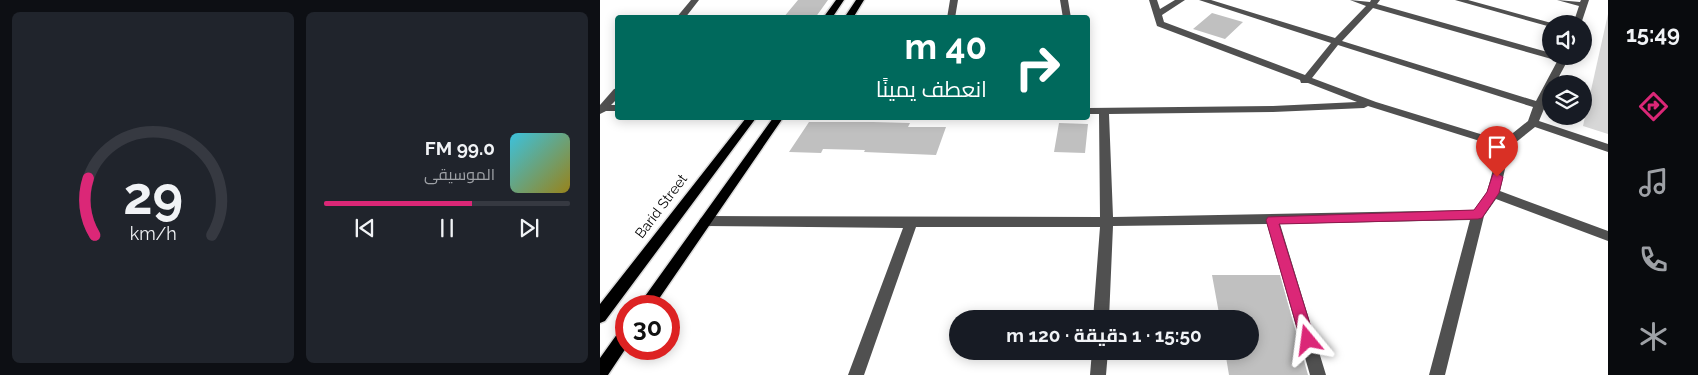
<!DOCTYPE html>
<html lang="ar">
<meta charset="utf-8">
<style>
body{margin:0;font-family:Raleway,Cairo,sans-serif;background:#20242c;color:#f1f3f6;direction:rtl;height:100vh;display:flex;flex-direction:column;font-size:19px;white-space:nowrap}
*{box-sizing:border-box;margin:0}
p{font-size:16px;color:#9ea1a6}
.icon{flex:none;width:28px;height:28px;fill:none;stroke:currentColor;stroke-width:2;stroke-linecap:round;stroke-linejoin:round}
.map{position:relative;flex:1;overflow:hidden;direction:ltr}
.drawer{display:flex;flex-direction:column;gap:12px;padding:12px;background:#0d0f14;width:600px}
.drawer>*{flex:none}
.guide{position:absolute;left:15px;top:15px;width:475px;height:105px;border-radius:5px;box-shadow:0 2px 12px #0003;direction:rtl;background:#00695c;color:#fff;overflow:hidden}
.tools{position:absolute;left:942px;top:15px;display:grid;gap:10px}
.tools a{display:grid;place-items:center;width:50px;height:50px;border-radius:50%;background:#171b24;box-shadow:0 2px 12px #0003;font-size:25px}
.speed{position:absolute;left:15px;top:295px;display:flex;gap:10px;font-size:25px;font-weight:700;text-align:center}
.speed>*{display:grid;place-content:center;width:65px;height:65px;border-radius:50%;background:#171b24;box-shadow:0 2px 12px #0003;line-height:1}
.speed .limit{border:8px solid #d22;background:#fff;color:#111}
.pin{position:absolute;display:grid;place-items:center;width:42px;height:42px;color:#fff;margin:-51px -21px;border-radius:50% 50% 50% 0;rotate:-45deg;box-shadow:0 0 5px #0007}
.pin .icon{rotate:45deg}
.me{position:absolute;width:55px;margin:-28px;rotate:344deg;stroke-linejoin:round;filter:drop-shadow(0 0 4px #0008)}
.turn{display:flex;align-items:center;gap:18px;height:105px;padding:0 20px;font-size:22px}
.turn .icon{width:65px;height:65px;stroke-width:2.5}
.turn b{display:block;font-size:35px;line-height:42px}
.drawer .widget{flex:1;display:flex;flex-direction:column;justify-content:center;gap:8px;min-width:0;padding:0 18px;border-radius:8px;background:#20242c}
.drawer .dial{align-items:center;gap:0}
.dial svg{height:130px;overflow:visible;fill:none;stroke:#363941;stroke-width:7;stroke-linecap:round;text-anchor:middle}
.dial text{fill:#f1f3f6;stroke:none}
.song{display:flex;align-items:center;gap:15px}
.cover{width:60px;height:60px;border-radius:8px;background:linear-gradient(135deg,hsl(190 70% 55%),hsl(50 70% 35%))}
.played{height:5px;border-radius:2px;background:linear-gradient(90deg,#db2777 60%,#363941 60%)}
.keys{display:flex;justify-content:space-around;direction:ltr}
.drawer .tiles{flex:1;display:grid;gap:12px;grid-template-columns:repeat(2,1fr)}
.trip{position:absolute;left:349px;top:310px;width:310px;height:50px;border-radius:25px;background:#171b24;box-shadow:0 2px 12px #0003;font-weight:700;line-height:50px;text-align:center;direction:rtl}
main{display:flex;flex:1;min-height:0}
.dock{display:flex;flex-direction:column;width:90px;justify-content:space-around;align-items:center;background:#090b0e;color:#9ea1a6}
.dock .icon{width:35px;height:35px}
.dock .on{color:#db2777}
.dock b{font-size:22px;color:#f1f3f6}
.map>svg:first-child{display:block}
.green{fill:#d7d7d7}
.building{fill:#c0c0c0}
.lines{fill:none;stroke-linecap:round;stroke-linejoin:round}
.major-casing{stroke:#dbdbdb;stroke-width:3}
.minor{fill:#505050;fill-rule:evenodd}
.major{fill:#000;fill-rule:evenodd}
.route{fill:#db2777;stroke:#8e194d}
.labels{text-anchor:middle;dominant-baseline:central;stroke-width:4;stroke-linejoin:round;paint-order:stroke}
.street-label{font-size:14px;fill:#000;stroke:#fff}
</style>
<main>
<nav class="dock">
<b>15:49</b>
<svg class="icon on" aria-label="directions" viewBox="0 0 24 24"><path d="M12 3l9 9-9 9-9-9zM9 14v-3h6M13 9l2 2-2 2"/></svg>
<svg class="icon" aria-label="music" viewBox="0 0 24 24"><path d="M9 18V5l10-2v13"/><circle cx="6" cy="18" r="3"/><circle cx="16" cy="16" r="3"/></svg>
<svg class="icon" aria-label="phone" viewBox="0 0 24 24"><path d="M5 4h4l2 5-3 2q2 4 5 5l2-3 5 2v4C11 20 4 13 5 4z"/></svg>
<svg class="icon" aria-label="climate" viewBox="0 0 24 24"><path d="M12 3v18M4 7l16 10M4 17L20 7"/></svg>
</nav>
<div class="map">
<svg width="1008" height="375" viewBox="0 0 1008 375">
<rect width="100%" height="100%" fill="#fff"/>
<path class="green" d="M1008 14V134L983 126Z"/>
<path class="building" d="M198 0H228L215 18H183Z
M612 13 643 22 625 39 593 29Z
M209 122H273L310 123 308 127H346L336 155 264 152 265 150 223 149 221 153 189 152Z
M459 123 488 124 485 153 454 152Z
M612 275H680L708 375H629L625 351H650V319H620Z"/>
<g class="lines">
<defs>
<path id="major" d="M236 0H244L232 18H223Z
M256 0H264L253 18H244Z
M146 118H156L5 321 0 323V304Z
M173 118H183L54 306H38Z
M26 328V348L8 375H0V358L20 330Z"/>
</defs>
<use href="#major" class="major-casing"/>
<path class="minor" d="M91 0H99L85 18H76Z
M350 0H358L355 18H347Z
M460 0H468L471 18H463Z
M549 0H557L560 9 575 0H585L562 15 564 22 705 75 731 43 599 0H611L735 38 766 6 750 0 770 2 771 0H780L777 4 951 53V56H956L951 59 948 58 773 8 742 41 936 101 960 56H970L955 84H951V92L939 121 1008 144V152L935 127 910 147 900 191 1008 231V241L896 199 884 216 845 375H829L870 220 680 224 726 375H710L667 224 513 226 509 319H493L500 227H316L264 375H248L303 228 106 226 101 224 99 221 101 218 106 216 500 217 499 114H488V108L673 106 757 102 708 83H701L700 80 557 26ZM738 45 933 107 928 121 903 141 776 102 712 78ZM768 106 899 147 887 192 874 210 513 217 509 114 673 112 764 108Z
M855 0H868L955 24H951V27Z
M957 0 980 2 981 0H989L981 24H973L979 6Z
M18 88V98L11 105H18V111H6L0 114V105L14 89Z
M492 351H508L506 375H490Z"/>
<use href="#major" class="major"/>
</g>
<path class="route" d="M897 173 903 177 899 193 882 218 878 219 679 224 715 340 713 345 708 347 702 345 666 220 668 217 874 210 887 192 893 174Z"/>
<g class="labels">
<g class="street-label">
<text transform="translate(61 206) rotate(-53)">Barid Street</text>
</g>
</g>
</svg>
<div class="tools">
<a><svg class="icon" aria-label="sound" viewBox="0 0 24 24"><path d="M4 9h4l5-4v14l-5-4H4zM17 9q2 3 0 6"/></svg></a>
<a><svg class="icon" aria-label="layers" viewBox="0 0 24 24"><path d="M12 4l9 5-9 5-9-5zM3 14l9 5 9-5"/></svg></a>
</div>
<div class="speed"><div class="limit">30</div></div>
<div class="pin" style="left:897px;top:177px;background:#d93025"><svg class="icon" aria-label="arrive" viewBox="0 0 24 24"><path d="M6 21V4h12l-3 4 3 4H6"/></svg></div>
<svg class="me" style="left:708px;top:340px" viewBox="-20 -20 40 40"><path d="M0-17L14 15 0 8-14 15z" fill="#db2777" stroke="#fff" stroke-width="4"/></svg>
<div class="trip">15:50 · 1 دقيقة · 120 m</div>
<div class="guide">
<div class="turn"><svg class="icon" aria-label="right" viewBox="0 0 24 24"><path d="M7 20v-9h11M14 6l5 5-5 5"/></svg><div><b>40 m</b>انعطف يمينًا</div></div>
</div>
</div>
<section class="drawer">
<div class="tiles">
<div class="widget">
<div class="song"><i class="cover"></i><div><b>99.0 FM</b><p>الموسيقى</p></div></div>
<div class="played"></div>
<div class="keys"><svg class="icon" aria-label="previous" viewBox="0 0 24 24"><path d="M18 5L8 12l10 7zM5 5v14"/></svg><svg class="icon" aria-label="pause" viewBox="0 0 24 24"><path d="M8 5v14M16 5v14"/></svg><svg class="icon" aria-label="next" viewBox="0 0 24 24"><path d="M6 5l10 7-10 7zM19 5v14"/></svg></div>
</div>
<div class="widget dial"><svg viewBox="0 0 100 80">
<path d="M14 69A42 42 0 1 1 86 69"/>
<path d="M14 69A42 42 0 0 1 10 34" stroke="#db2777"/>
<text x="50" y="56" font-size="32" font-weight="700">29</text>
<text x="50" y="72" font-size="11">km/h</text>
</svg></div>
</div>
</section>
</main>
